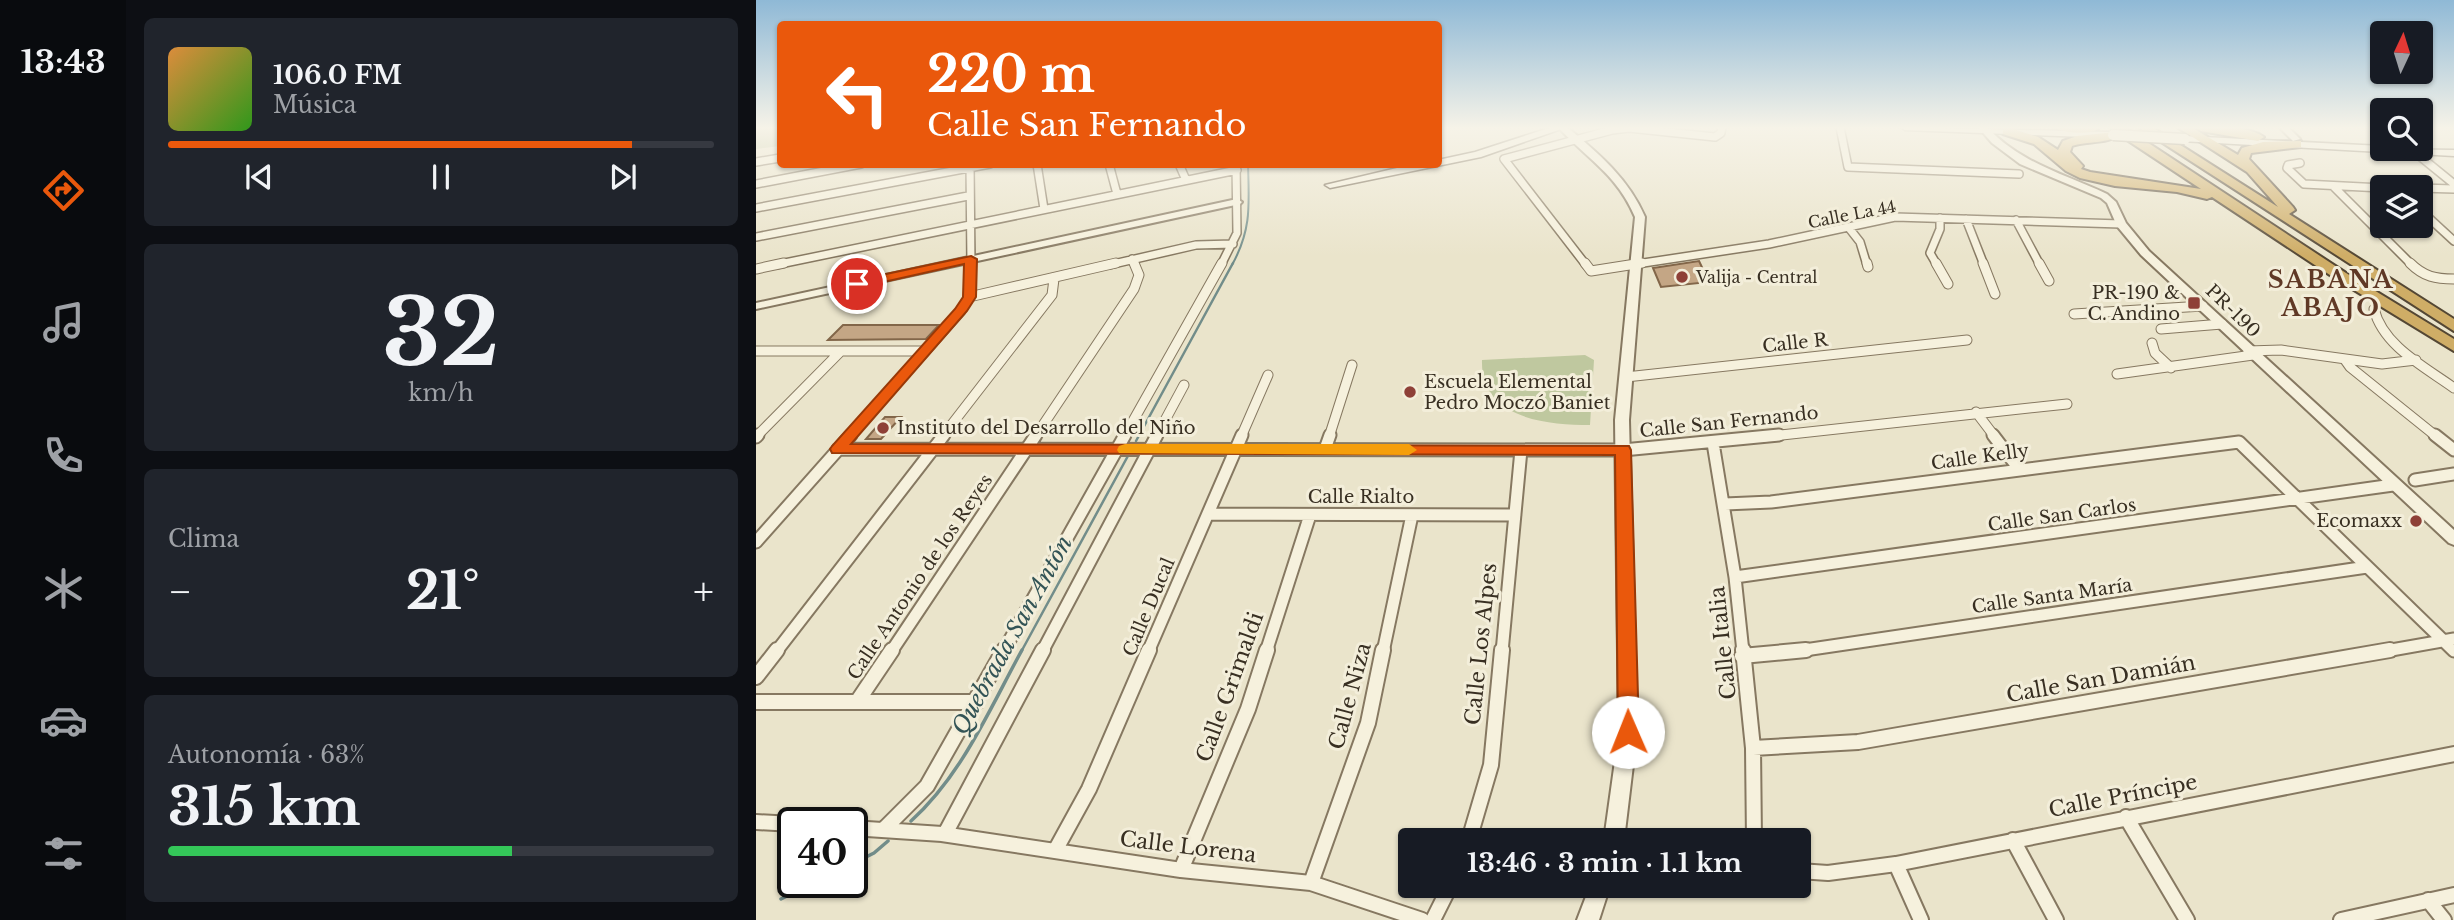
<!DOCTYPE html>
<html lang="es">
<meta charset="utf-8">
<style>
body{margin:0;font-family:"Libre Baskerville",serif;background:#20242c;color:#f1f3f6;height:100vh;display:flex;flex-direction:column;font-size:26px;white-space:nowrap}
*{box-sizing:border-box;margin:0}
p{font-size:23px;color:#9ea1a6}
.icon{flex:none;width:38px;height:38px;fill:none;stroke:currentColor;stroke-width:2;stroke-linecap:round;stroke-linejoin:round}
.map{position:relative;flex:1;overflow:hidden}
.side{display:flex;flex-direction:column;gap:18px;padding:18px;background:#0d0f14;width:630px}
.side>*{flex:none}
.hud{position:absolute;left:21px;top:21px;width:665px;height:147px;border-radius:7px;box-shadow:0 2px 5px #0004;background:#ea580c;color:#fff;overflow:hidden}
.needle{width:46px;rotate:4deg}
.controls{position:absolute;left:1614px;top:21px;display:grid;gap:14px}
.controls a{display:grid;place-items:center;width:63px;height:63px;border-radius:7px;background:#171b24;box-shadow:0 2px 5px #0004;font-size:35px}
.speed{position:absolute;left:21px;top:807px;display:flex;gap:14px;font-size:35px;font-weight:700;text-align:center}
.speed>*{display:grid;place-content:center;width:91px;height:91px;border-radius:50%;background:#171b24;box-shadow:0 2px 5px #0004;line-height:1}
.speed .limit{border:4px solid #111;border-radius:10px;background:#fff;color:#111}
.pin{position:absolute;display:grid;place-items:center;width:60px;height:60px;color:#fff;margin:-30px;border:4px solid #fff;border-radius:50%;box-shadow:0 2px 7px #0007}
.me{position:absolute;width:77px;margin:-38px;rotate:359deg;stroke-linejoin:round;filter:drop-shadow(0 0 5px #0008)}
.turn{display:flex;align-items:center;gap:24px;height:147px;padding:0 35px;font-size:32px}
.turn .icon{width:91px;height:91px;stroke-width:2.5}
.turn b{display:block;font-size:49px;line-height:60px}
.big{font-size:52px;font-weight:700;line-height:1.1}
.side .card{flex:1;display:flex;flex-direction:column;justify-content:center;gap:10px;min-width:0;padding:0 24px;border-radius:10px;background:#20242c}
.side .dial{align-items:center;gap:0}
.dial b{font-size:91px;line-height:1}
.song{display:flex;align-items:center;gap:21px}
.cover{width:84px;height:84px;border-radius:10px;background:linear-gradient(135deg,hsl(30 70% 55%),hsl(110 70% 35%))}
.played{height:7px;border-radius:4px;background:linear-gradient(90deg,#ea580c 85%,#363941 85%)}
.keys{display:flex;justify-content:space-around;direction:ltr}
.heat{display:flex;justify-content:space-between;align-items:center;font-size:38px;direction:ltr}
.charge{height:10px;border-radius:5px;background:linear-gradient(90deg,#34c759 63%,#363941 0)}
.trip{position:absolute;left:642px;top:828px;width:413px;height:70px;border-radius:7px;background:#171b24;box-shadow:0 2px 5px #0004;font-weight:700;line-height:70px;text-align:center}
main{display:flex;flex:1;min-height:0}
.tabs{display:flex;flex-direction:column;width:126px;justify-content:space-around;align-items:center;background:#090b0e;color:#9ea1a6}
.tabs .icon{width:49px;height:49px}
.tabs .on{color:#ea580c}
.tabs b{font-size:32px;color:#f1f3f6}
.map>svg:first-child{display:block}
.green{fill:#bfc89f}
.lines{fill:none;stroke-linecap:round;stroke-linejoin:round}
.stream-far2{stroke:#728d8a;stroke-width:2}
.stream-far1{stroke:#728d8a;stroke-width:2.5}
.stream{stroke:#728d8a;stroke-width:3.5}
.building{fill:#c4a685;stroke:#826649;stroke-width:2}
.minor-far3-casing{stroke:#867861;stroke-width:10}
.minor-far2-casing{stroke:#867861;stroke-width:11}
.minor-far1-casing{stroke:#867861;stroke-width:15}
.minor-casing{stroke:#867861;stroke-width:18}
.tertiary-casing{stroke:#867861;stroke-width:4}
.secondary-casing{stroke:#685a44;stroke-width:3}
.motorway-casing{stroke:#544734;stroke-width:4}
.minor-far3{stroke:#f6f1dd;stroke-width:7}
.minor-far2{stroke:#f6f1dd;stroke-width:9}
.minor-far1{stroke:#f6f1dd;stroke-width:11}
.minor{stroke:#f6f1dd;stroke-width:14}
.tertiary{fill:#f6f1dd;fill-rule:evenodd}
.secondary{fill:#f6f1dd;fill-rule:evenodd}
.motorway{fill:#cfad66;fill-rule:evenodd}
.secondary-bridge-casing{stroke:#685a44;stroke-width:13;stroke-linecap:butt}
.secondary-bridge{stroke:#f6f1dd;stroke-width:10}
.route{fill:#ea580c;stroke:#983908;stroke-width:2}
.slow{fill:#f59e0b}
.poi-dot{fill:#8e4037;stroke:#f3eeda;stroke-width:2.5}
.labels{text-anchor:middle;dominant-baseline:central;stroke-width:6;stroke-linejoin:round;paint-order:stroke}
.far-street-label{font-size:16px;fill:#382f22;stroke:#f3eeda}
.far-poi-label{font-size:16px;fill:#382f22;stroke:#f3eeda;text-anchor:start}
.poi-label{font-size:18px;fill:#382f22;stroke:#f3eeda;text-anchor:end}
.street-label{font-size:18px;fill:#382f22;stroke:#f3eeda}
.near-street-label{font-size:21px;fill:#382f22;stroke:#f3eeda}
.near-water-label{font-size:23px;font-style:italic;fill:#335456;stroke:#f3eeda}
.district-label{font-size:24px;font-weight:bold;letter-spacing:2px;fill:#603926;stroke:#f3eeda}
</style>
<main>
<nav class="tabs">
<b>13:43</b>
<svg class="icon on" aria-label="directions" viewBox="0 0 24 24"><path d="M12 3l9 9-9 9-9-9zM9 14v-3h6M13 9l2 2-2 2"/></svg>
<svg class="icon" aria-label="music" viewBox="0 0 24 24"><path d="M9 18V5l10-2v13"/><circle cx="6" cy="18" r="3"/><circle cx="16" cy="16" r="3"/></svg>
<svg class="icon" aria-label="phone" viewBox="0 0 24 24"><path d="M5 4h4l2 5-3 2q2 4 5 5l2-3 5 2v4C11 20 4 13 5 4z"/></svg>
<svg class="icon" aria-label="climate" viewBox="0 0 24 24"><path d="M12 3v18M4 7l16 10M4 17L20 7"/></svg>
<svg class="icon" aria-label="car" viewBox="0 0 24 24"><path d="M5 17H2v-5l4-1 3-4h7l3 4 3 1v5h-3M9 17h6M6 11h13"/><circle cx="7" cy="17" r="2"/><circle cx="17" cy="17" r="2"/></svg>
<svg class="icon" aria-label="filters" viewBox="0 0 24 24"><path d="M4 7h16M4 17h16"/><circle cx="9" cy="7" r="2"/><circle cx="15" cy="17" r="2"/></svg>
</nav>
<section class="side">
<div class="card">
<div class="song"><i class="cover"></i><div><b>106.0 FM</b><p>Música</p></div></div>
<div class="played"></div>
<div class="keys"><svg class="icon" aria-label="previous" viewBox="0 0 24 24"><path d="M18 5L8 12l10 7zM5 5v14"/></svg><svg class="icon" aria-label="pause" viewBox="0 0 24 24"><path d="M8 5v14M16 5v14"/></svg><svg class="icon" aria-label="next" viewBox="0 0 24 24"><path d="M6 5l10 7-10 7zM19 5v14"/></svg></div>
</div>
<div class="card dial"><b>32</b><p>km/h</p></div>
<div class="card"><p>Clima</p>
<div class="heat"><a>−</a><b class="big">21°</b><a>+</a></div>
</div>
<div class="card"><p>Autonomía · 63%</p><b class="big">315 km</b><div class="charge"></div></div>
</section>
<div class="map">
<svg width="1698" height="920" viewBox="0 0 1698 920">
<rect width="100%" height="100%" fill="#eae4cb"/>
<path class="green" d="M0 127H24V146L0 149Z
M829 355 838 360 834 425C789 425 724 418 726 360Z"/>
<g class="lines">
<path class="stream-far2" d="M476 265C496 229 493 204 492 164"/>
<path class="stream-far1" d="M380 441 477 263
M265 652 373 454"/>
<path class="stream" d="M155 821C206 775 233 710 266 650
M96 864 118 853 132 841
M25 899 59 882"/>
</g>
<path class="building" d="M943 261 953 282 905 287 897 268Z
M87 325H183L170 339 72 340Z
M129 417H145L125 439H110Z"/>
<g class="lines">
<defs>
<path id="minor-far3" d="M1084 127 1092 167 1263 174
M1655 149 1698 184
M0 162 24 158
M1544 163 1532 165 1531 168 1548 184 1626 188
M214 164 215 265
M281 164 288 209
M353 164 361 194
M423 164 430 180
M0 184 105 164
M1577 186 1656 265
M1664 188 1698 189
M0 208 234 164
M1673 218 1698 241
M1210 219 1228 265
M1260 220 1284 265
M1093 228 1104 242 1111 265
M0 237 212 196
M376 259 379 265
M19 265 481 170
M353 265 440 245 477 244
M465 265 481 233 480 164
M830 265 748 159 856 130 873 128 959 137 965 133 966 127
M874 265 1013 244 1139 217 1365 224
M1181 265 1174 253 1184 229V218"/>
<path id="minor-far2" d="M829 263 835 271 886 263
M1111 263 1112 267
M1180 263 1192 284
M1227 263 1239 294
M1283 263 1293 281
M1654 263C1668 277 1680 279 1698 279
M0 269 28 263
M213 297 360 263
M1618 309C1627 346 1669 367 1698 388
M1318 314 1447 306
M1405 329 1466 324
M1396 343 1399 353 1415 368
M0 351H169
M1492 351 1525 350 1626 364 1660 360
M1589 360 1594 367 1681 437
M1361 374 1497 355
M870 377 1211 340
M1220 412 1239 437
M0 437 85 351
M93 437 205 311 213 297 215 263
M186 437 296 295 298 279
M279 437 378 289 383 275 378 263
M368 437 466 263
M400 437 428 385
M485 437 512 375
M573 437 596 365
M1007 437 1311 404"/>
<path id="minor-far1" d="M1237 435 1263 469
M1679 435 1698 450
M0 437 2 435
M957 443 979 577 987 652
M82 449 867 450 1023 435
M569 449 574 435
M1659 480 1698 474
M969 504 1015 502 1483 442 1698 651
M452 514 759 515
M0 542 95 435
M979 577 1637 485
M20 652 188 435
M135 652 280 435
M247 652 369 435
M286 652 401 435
M392 652 486 435
M510 652 554 515
M627 652 656 515
M746 652 765 450
M1035 652 1611 567
M1624 652 1698 639"/>
<path id="minor" d="M987 650 997 748 998 840
M986 656 1050 650
M0 677 21 650
M0 702H221
M101 702 136 650
M997 748 1102 742 1634 650
M1370 817 1431 920
M0 822 37 824
M96 828 186 834 425 870 555 883 666 920
M127 830 171 786 248 650
M189 834 287 650
M713 840 735 765 746 650
M1257 840 1300 920
M300 849 333 789 393 650
M1140 864 1165 920
M425 870 492 709 511 650
M1043 871 1072 873 1140 864 1698 754
M555 883 612 723 627 650
M1672 900 1688 920
M677 920 694 886
M1585 920 1698 895"/>
<path id="tertiary" d="M802 127H811C843 154 872 178 889 217L873 420 881 732 868 840H848L863 732 859 420 879 217C861 174 831 159 802 127Z
M1222 127H1231C1264 163 1308 174 1351 194L1360 202 1370 223 1393 251 1698 530V545L1693 543 1385 255 1361 226 1351 203 1345 198 1264 164 1236 143Z
M1523 127H1532L1544 139 1537 141Z
M481 199 486 202 484 204 0 309V303Z
M834 886H854L843 920H821Z"/>
<path id="secondary" d="M796 127H811L725 157 574 188 569 185 658 164H682V160L719 152Z
M1144 127 1357 132 1362 135 1357 138 1149 130Z
M1429 136 1626 146V149L1698 150V156L1425 141V137Z"/>
<path id="motorway" d="M1251 127 1282 137 1302 150 1307 141 1321 136 1359 132 1354 127H1368L1590 273 1698 339V351L1580 279 1456 197 1451 199 1421 192 1359 186 1324 178 1310 171 1278 144 1247 134V128ZM1362 134 1445 189 1334 172 1325 169 1327 166 1314 152 1316 146C1329 141 1356 144 1362 134Z
M1297 127H1341L1342 129C1333 135 1306 133 1297 127Z
M1382 127H1396L1522 207 1491 172 1421 127H1435L1482 155 1486 148 1507 142 1545 141V147L1495 153 1493 159 1537 207 1539 210 1533 214 1698 319V331Z
M1439 127C1459 127 1492 125 1508 137L1502 141 1445 131Z"/>
</defs>
<use href="#minor-far3" class="minor-far3-casing"/>
<use href="#minor-far2" class="minor-far2-casing"/>
<use href="#minor-far1" class="minor-far1-casing"/>
<use href="#minor" class="minor-casing"/>
<use href="#tertiary" class="tertiary-casing"/>
<use href="#secondary" class="secondary-casing"/>
<use href="#motorway" class="motorway-casing"/>
<use href="#minor-far3" class="minor-far3"/>
<use href="#minor-far2" class="minor-far2"/>
<use href="#minor-far1" class="minor-far1"/>
<use href="#minor" class="minor"/>
<use href="#tertiary" class="tertiary"/>
<use href="#secondary" class="secondary"/>
<use href="#motorway" class="motorway"/>
<defs>
<path id="secondary-bridge" d="M1357 135 1429 139"/>
</defs>
<use href="#secondary-bridge" class="secondary-bridge-casing"/>
<use href="#secondary-bridge" class="secondary-bridge"/>
</g>
<linearGradient id="sky" x2="0" y2="1"><stop stop-color="#8fb9d6"/><stop offset="0.5" stop-color="#f6f3e8"/><stop offset="1" stop-color="#f6f3e8" stop-opacity="0"/></linearGradient>
<rect width="1698" height="256" fill="url(#sky)"/>
<path class="route" d="M215 256 221 259 220 297 211 311 95 444 873 446 875 450 883 732 880 738 872 741 865 738 862 732 859 455 76 453 74 449 76 446 199 309 207 297 208 264 101 288 95 284 97 281Z"/>
<path class="slow" d="M369 444H653L661 450 653 455 363 453 361 450 363 446Z"/>
<g class="poi-dot">
<circle cx="926" cy="277" r="7"/>
<rect x="1431" y="296" width="14" height="14" rx="3.5"/>
<circle cx="654" cy="392" r="7"/>
<circle cx="127" cy="428" r="7"/>
<circle cx="1660" cy="521" r="7"/>
</g>
<g class="labels">
<g class="far-street-label">
<text transform="translate(1096 214) rotate(-11)">Calle La 44</text>
</g>
<g class="far-poi-label">
<text x="940" y="277">Valija - Central</text>
</g>
<g class="poi-label">
<text x="1424" y="293">PR-190 &amp;<tspan x="1424" dy="21">C. Andino</tspan></text>
<text x="668" y="382" text-anchor="start">Escuela Elemental<tspan x="668" dy="21">Pedro Moczó Baniet</tspan></text>
<text x="141" y="428" text-anchor="start">Instituto del Desarrollo del Niño</text>
<text x="1646" y="521">Ecomaxx</text>
</g>
<g class="street-label">
<text transform="translate(1477 311) rotate(44)">PR-190</text>
<text transform="translate(1039 343) rotate(-6)">Calle R</text>
<text transform="translate(973 422) rotate(-6)">Calle San Fernando</text>
<text transform="translate(1224 457) rotate(-8)">Calle Kelly</text>
<text x="605" y="497">Calle Rialto</text>
<text transform="translate(1306 515) rotate(-8)">Calle San Carlos</text>
<text transform="translate(164 577) rotate(-56)">Calle Antonio de los Reyes</text>
<text transform="translate(1296 596) rotate(-8)">Calle Santa María</text>
<text transform="translate(393 607) rotate(-67)">Calle Ducal</text>
</g>
<g class="near-street-label">
<text transform="translate(967 643) rotate(-96)">Calle Italia</text>
<text transform="translate(725 644) rotate(-84)">Calle Los Alpes</text>
<text transform="translate(1345 679) rotate(-10)">Calle San Damián</text>
<text transform="translate(474 687) rotate(-70)">Calle Grimaldi</text>
<text transform="translate(594 696) rotate(-75)">Calle Niza</text>
<text transform="translate(1367 796) rotate(-11)">Calle Príncipe</text>
<text transform="translate(432 847) rotate(7)">Calle Lorena</text>
</g>
<g class="near-water-label">
<text transform="translate(256 635) rotate(-61)">Quebrada San Antón</text>
</g>
<g class="district-label">
<text x="1575" y="279">SABANA<tspan x="1575" dy="28">ABAJO</tspan></text>
</g>
</g>
</svg>
<div class="controls">
<a><svg class="needle" viewBox="-14 -14 28 28"><path d="M0-13l5 13h-10z" fill="#e53935"/><path d="M0 13l5-13h-10z" fill="#9ea1a6"/></svg></a>
<a><svg class="icon" aria-label="search" viewBox="0 0 24 24"><circle cx="10" cy="10" r="6"/><path d="M15 15l6 6"/></svg></a>
<a><svg class="icon" aria-label="layers" viewBox="0 0 24 24"><path d="M12 4l9 5-9 5-9-5zM3 14l9 5 9-5"/></svg></a>
</div>
<div class="speed"><div class="limit">40</div></div>
<div class="pin" style="left:101px;top:284px;background:#d93025"><svg class="icon" aria-label="arrive" viewBox="0 0 24 24"><path d="M6 21V4h12l-3 4 3 4H6"/></svg></div>
<svg class="me" style="left:872px;top:732px" viewBox="-20 -20 40 40"><circle r="19" fill="#fff"/><path d="M0-13L10 11 0 6-10 11z" fill="#ea580c"/></svg>
<div class="trip">13:46 · 3 min · 1.1 km</div>
<div class="hud">
<div class="turn"><svg class="icon" aria-label="left" viewBox="0 0 24 24"><path d="M17 20v-9H6M10 6l-5 5 5 5"/></svg><div><b>220 m</b>Calle San Fernando</div></div>
</div>
</div>
</main>
